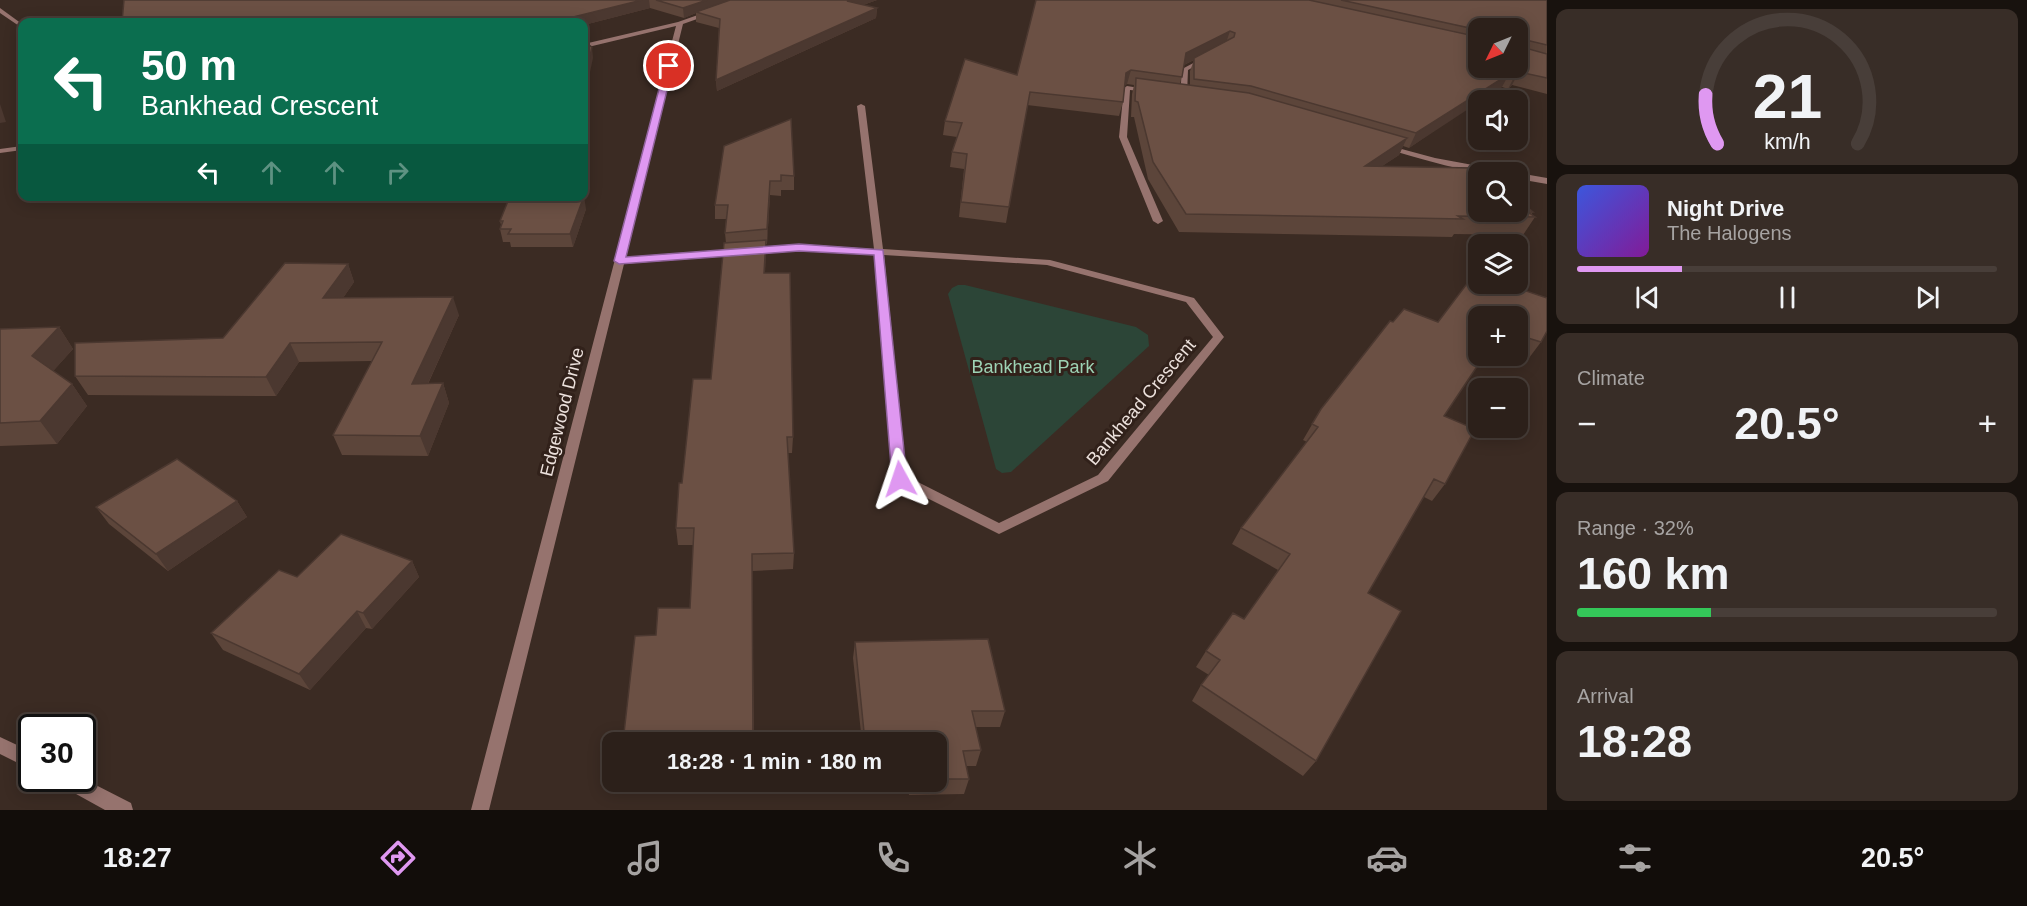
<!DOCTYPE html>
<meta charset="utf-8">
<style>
body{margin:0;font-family:Arial,sans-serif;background:#382d27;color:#f1f3f6;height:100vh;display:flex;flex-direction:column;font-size:22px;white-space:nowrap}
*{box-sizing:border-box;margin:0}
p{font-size:20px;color:#a6a3a2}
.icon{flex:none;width:33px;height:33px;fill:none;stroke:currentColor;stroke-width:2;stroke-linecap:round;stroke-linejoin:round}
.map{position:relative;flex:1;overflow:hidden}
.drawer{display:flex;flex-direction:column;gap:9px;padding:9px;background:#18120e;width:480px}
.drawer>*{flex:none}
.top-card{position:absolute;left:18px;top:18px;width:570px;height:183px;border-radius:12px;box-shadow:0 3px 15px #0003,0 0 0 2px #483e39;background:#0b6e4f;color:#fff;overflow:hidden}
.needle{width:39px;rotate:227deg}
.tools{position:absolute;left:1468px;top:18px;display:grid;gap:12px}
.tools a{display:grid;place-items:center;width:60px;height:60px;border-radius:12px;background:#2c201a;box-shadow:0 3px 15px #0003,0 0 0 2px #483e39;font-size:30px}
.speed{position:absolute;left:18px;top:714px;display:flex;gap:12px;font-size:30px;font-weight:700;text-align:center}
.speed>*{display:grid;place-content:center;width:78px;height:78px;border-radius:50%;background:#2c201a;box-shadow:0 3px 15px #0003,0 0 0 2px #483e39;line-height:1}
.speed .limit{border:3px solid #111;border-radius:9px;background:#fff;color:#111}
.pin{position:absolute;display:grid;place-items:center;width:51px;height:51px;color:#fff;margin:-26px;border:3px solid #fff;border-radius:50%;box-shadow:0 2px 6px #0007}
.me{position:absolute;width:66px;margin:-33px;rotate:355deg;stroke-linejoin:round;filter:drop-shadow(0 0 4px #0008)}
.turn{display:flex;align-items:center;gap:21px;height:126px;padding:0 24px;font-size:27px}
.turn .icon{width:78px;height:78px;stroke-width:2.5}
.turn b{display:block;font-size:42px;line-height:51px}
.lanes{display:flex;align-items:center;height:57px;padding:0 24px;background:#0003;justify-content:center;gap:30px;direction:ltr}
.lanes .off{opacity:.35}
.big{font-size:45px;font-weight:700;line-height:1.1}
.drawer .tile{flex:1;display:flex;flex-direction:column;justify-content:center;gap:9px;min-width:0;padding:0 21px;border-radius:12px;background:#382d27}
.drawer .dial{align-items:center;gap:0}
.dial svg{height:156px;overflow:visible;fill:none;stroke:#483e39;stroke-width:7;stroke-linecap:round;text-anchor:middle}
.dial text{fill:#f1f3f6;stroke:none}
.song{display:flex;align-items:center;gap:18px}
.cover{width:72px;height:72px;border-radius:9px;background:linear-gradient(135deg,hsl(230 70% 55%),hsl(290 70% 35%))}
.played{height:6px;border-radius:3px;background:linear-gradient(90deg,#df98f1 25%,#483e39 25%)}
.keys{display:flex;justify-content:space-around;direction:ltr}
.heat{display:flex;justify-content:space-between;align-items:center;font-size:33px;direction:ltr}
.charge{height:9px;border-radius:4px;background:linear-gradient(90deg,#34c759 32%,#483e39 0)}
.trip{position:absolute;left:602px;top:732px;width:345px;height:60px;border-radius:12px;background:#2c201a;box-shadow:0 3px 15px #0003,0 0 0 2px #483e39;font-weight:700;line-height:60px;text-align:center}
.tab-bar{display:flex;height:96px;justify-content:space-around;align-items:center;background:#120d0a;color:#a6a3a2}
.tab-bar .icon{width:42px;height:42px}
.tab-bar .on{color:#df98f1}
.tab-bar b{font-size:27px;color:#f1f3f6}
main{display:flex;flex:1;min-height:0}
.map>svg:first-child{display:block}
.green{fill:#2c4537}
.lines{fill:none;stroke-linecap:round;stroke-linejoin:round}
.lane{fill:#96736e;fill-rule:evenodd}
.street{fill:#96736e;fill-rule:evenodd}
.wall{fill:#5c453a;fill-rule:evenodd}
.shaded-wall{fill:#4b3830}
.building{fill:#6b5044;stroke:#4b3830;stroke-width:1.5}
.route{fill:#df98f1;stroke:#91639d;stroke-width:1.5}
.labels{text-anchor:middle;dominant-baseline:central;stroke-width:6;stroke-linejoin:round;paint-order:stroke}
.park-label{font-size:18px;fill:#9dd3b5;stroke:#31211a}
.street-label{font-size:18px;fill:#ece1dc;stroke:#31211a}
</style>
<main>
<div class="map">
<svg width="1547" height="810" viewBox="0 0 1547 810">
<rect width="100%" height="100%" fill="#3b2b23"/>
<path class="green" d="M958 285H965L1136 327 1148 335 1149 346 1011 472 1002 473 996 469 948 294 952 288Z"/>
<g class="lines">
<path class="lane" d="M1203 58 1208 59 1188 70 1187 94 1180 96 1182 69Z
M1127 86 1152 90 1148 92 1130 90 1127 137 1163 221 1158 224 1153 221 1119 137 1124 88Z
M1383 144 1435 158 1500 170 1504 172C1471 176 1416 157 1383 148Z
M1518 173 1547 178V184L1518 179Z"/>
<path class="street" d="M0 8 22 24V28L0 13Z
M712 10 714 13 683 24 625 258 799 244 874 249 857 106 861 104 865 106 883 249 1050 260 1194 298 1224 337 1108 481 999 534 895 482 893 479 874 254 799 250 624 264 489 810H471L676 26 584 48V44L678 22ZM884 255 1047 265 1186 302 1213 337 1098 475 999 523 906 476Z
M22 146V150L0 153V149Z
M0 737 32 752V770L0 754Z
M55 778H82L131 803 133 810H105L58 784Z"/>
</g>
<path class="wall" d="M124 0H877L863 5 877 8 876 18 717 91 716 80 719 28 696 22V13L684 18 650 8 584 25V22Z
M1036 0H1547V94L1512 85 1508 89 1502 87 1481 100H1479L1409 148 1403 146 1399 155 1382 166 1479 173 1533 212 1531 215 1535 217 1523 235 1454 234 1452 237 1179 232 1148 179 1134 117H1131L1132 94 1134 85 1127 84 1125 85 1123 102 1119 116 1027 105 1006 223 959 217 964 169 950 167 952 152 957 137 943 135 945 121 1017 75ZM1479 28H1518L1479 68ZM1194 60 1190 71V85L1180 84 1184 65Z
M724 146 794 176V190H781V196L770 195 767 244H766L765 273 793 437 792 453H788L794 553 793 569 752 571 754 742H623L656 635 690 608 693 545H678L676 528 682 483 711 379 726 243 725 233 726 219H715V205Z
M586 209 573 247H511L510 242H503L500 229 501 225 500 221Z
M348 264 354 282 343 298 459 315 428 384 443 383 449 403 428 456 342 455 333 435 372 361 299 362 276 396 88 395 75 376 223 338Z
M1475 273 1479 274V284H1505L1547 298V331L1541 342 1529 358 1518 355V316H1479V356H1484L1444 416 1475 429 1445 484 1432 501 1424 497 1368 593 1401 611 1316 761 1303 776 1192 701 1201 685 1209 675 1196 667 1206 651 1233 613 1244 619 1278 570 1232 544 1241 528 1307 442 1303 440 1321 409 1390 321 1393 322 1404 309 1438 322Z
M59 327 73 349 53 371 72 384 87 406 57 444 0 446V329Z
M237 501 247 517 168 571 109 524 96 507Z
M412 561 419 577 372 629 366 628 310 690 223 650 211 633 297 577Z
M855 642 1005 711 1000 727H975L981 750 976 766H966L969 779 964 794 909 795 907 782H936V742H862L853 658Z"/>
<path class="shaded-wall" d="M642 0H649L650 8 584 25V22H553Z
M707 0H735L696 12V13L684 18 683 8Z
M851 0H877L846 11 847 1Z
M877 8 876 18 717 91 716 80Z
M1230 31 1226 43 1182 66 1186 53Z
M592 47 593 58 584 100V82Z
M1131 70 1127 84 1123 86 1126 73Z
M1519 72 1512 85 1508 89 1515 75Z
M1509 74 1502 87 1481 100H1479V102L1409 148 1416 133Z
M0 104 6 122 0 123Z
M1407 138 1399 155 1357 183 1365 166Z
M770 181V195L767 244V229Z
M584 196 586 209 573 247 570 234Z
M766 240V255L764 288V273Z
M348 264 354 282 330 317 323 298Z
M453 297 459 315 419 403 412 384Z
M59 327 73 349 47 378 32 356Z
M290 343 299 362 276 396 266 377Z
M443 383 449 403 428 456 420 436Z
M72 384 87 406 57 444 40 421Z
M237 501 247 517 168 571 156 554Z
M412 561 419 577 372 629 363 613Z
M357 611 366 628 310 690 299 674Z"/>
<path class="building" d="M124 0H642L553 22H122Z
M656 0H707L683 8Z
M730 0H851L847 1 877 8 716 80 720 19 696 12Z
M1036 0H1309L1479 37V68H1518V28H1479V30L1341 0H1547V45L1526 40 1523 42 1525 48 1547 54V78L1519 72 1515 75 1509 74 1416 133 1251 86 1194 79V58L1234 37 1235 33 1230 31 1186 53 1182 77 1131 70 1126 73 1123 102 1030 92 1009 207 961 202 967 154 952 152 962 123 945 121 965 59 1017 75Z
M584 42 592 47 584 82Z
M1136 78 1249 93 1407 138 1365 166 1473 168 1479 173V212H1518V200L1533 212H1528L1535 217 1458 216 1463 219 1186 214 1153 162 1138 102 1135 101Z
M791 119 794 176 781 175V181H770L767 229 725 233 728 205H715L724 146Z
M510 196H584L570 234H508L511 229H500L503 221H500Z
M766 240 764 273H790L793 437H787L794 553 752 554 753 739 623 742 635 636 656 635 658 608H690L694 528H676L679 483H682L693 379H711L724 243Z
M285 263 348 264 323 298 453 297 412 384 443 383 420 436 333 435 382 342 290 343 266 377 75 376V343L223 338Z
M1475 273 1479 274V284H1505L1547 298V331L1541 342 1518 335V316H1479V356H1484L1444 416 1475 429 1445 484 1434 479 1368 593 1401 611 1316 761 1201 685 1220 660 1206 651 1233 613 1244 619 1290 554 1241 528 1318 427 1312 424 1321 409 1390 321 1393 322 1404 309 1438 322Z
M59 327 32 356 72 384 40 421 0 423V329Z
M177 459 237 501 156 554 96 507Z
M341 534 412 561 363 613 357 611 299 674 211 633 279 570 297 577Z
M988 639 1005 711H972L981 750 963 751 969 779H936V742H865L855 642Z"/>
<path class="route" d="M669 64 673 66 626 257 799 244 883 250 907 479 905 483H895L892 479 874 255 799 251 619 264 614 261 665 66Z"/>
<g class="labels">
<g class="park-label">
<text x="1033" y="367">Bankhead Park</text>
</g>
<g class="street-label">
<text transform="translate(1141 402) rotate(-50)">Bankhead Crescent</text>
<text transform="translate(562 412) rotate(-76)">Edgewood Drive</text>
</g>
</g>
</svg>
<div class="tools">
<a><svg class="needle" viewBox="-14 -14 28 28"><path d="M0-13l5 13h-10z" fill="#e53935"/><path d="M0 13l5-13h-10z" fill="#a6a3a2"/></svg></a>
<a><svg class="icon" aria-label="sound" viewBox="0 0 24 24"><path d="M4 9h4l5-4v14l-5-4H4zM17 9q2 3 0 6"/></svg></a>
<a><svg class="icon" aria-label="search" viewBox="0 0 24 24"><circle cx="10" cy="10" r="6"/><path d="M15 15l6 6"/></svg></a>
<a><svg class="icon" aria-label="layers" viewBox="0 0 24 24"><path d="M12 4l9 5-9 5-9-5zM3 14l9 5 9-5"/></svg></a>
<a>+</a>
<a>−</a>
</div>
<div class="speed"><div class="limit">30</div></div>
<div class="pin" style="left:669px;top:66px;background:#d93025"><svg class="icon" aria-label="arrive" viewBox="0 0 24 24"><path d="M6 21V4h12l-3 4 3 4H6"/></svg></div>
<svg class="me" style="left:900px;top:479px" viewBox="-20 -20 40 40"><path d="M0-17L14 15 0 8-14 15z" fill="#df98f1" stroke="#fff" stroke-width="4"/></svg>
<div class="trip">18:28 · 1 min · 180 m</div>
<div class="top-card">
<div class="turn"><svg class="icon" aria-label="left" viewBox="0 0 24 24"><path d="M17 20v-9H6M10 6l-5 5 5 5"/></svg><div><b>50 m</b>Bankhead Crescent</div></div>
<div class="lanes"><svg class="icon" aria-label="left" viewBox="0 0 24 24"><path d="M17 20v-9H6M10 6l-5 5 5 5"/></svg><svg class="icon off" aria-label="ahead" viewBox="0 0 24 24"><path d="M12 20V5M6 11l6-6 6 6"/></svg><svg class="icon off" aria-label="ahead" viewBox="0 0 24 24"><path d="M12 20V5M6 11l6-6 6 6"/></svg><svg class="icon off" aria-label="right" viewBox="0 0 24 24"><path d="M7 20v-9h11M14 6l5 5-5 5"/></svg></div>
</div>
</div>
<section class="drawer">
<div class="tile dial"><svg viewBox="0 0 100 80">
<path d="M14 69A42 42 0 1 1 86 69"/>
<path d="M14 69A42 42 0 0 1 8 44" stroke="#df98f1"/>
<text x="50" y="56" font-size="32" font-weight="700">21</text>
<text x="50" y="72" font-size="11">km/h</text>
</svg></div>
<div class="tile">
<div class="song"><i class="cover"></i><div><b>Night Drive</b><p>The Halogens</p></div></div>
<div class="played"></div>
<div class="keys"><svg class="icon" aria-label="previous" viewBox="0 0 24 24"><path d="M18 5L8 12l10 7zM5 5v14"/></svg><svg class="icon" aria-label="pause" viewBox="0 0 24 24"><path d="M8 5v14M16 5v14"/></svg><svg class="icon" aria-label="next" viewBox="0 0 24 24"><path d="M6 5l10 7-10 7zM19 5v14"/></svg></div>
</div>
<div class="tile"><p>Climate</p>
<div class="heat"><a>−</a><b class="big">20.5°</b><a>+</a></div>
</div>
<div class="tile"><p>Range · 32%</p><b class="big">160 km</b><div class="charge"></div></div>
<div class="tile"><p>Arrival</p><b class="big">18:28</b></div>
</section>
</main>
<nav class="tab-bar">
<b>18:27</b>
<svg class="icon on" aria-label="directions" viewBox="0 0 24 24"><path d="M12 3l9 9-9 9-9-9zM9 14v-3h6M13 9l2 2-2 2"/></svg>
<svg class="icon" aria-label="music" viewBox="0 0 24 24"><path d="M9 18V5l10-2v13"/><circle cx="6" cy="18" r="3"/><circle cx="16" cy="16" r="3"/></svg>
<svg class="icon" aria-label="phone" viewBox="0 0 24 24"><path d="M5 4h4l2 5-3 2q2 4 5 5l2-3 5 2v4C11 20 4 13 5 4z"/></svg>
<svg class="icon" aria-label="climate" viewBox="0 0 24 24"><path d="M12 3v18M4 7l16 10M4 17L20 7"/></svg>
<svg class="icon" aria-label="car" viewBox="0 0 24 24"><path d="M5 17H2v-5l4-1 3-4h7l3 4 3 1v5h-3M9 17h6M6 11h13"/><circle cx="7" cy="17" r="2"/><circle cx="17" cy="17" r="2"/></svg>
<svg class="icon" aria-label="filters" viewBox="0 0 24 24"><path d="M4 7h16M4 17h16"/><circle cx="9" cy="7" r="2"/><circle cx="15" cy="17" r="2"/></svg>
<b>20.5°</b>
</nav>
